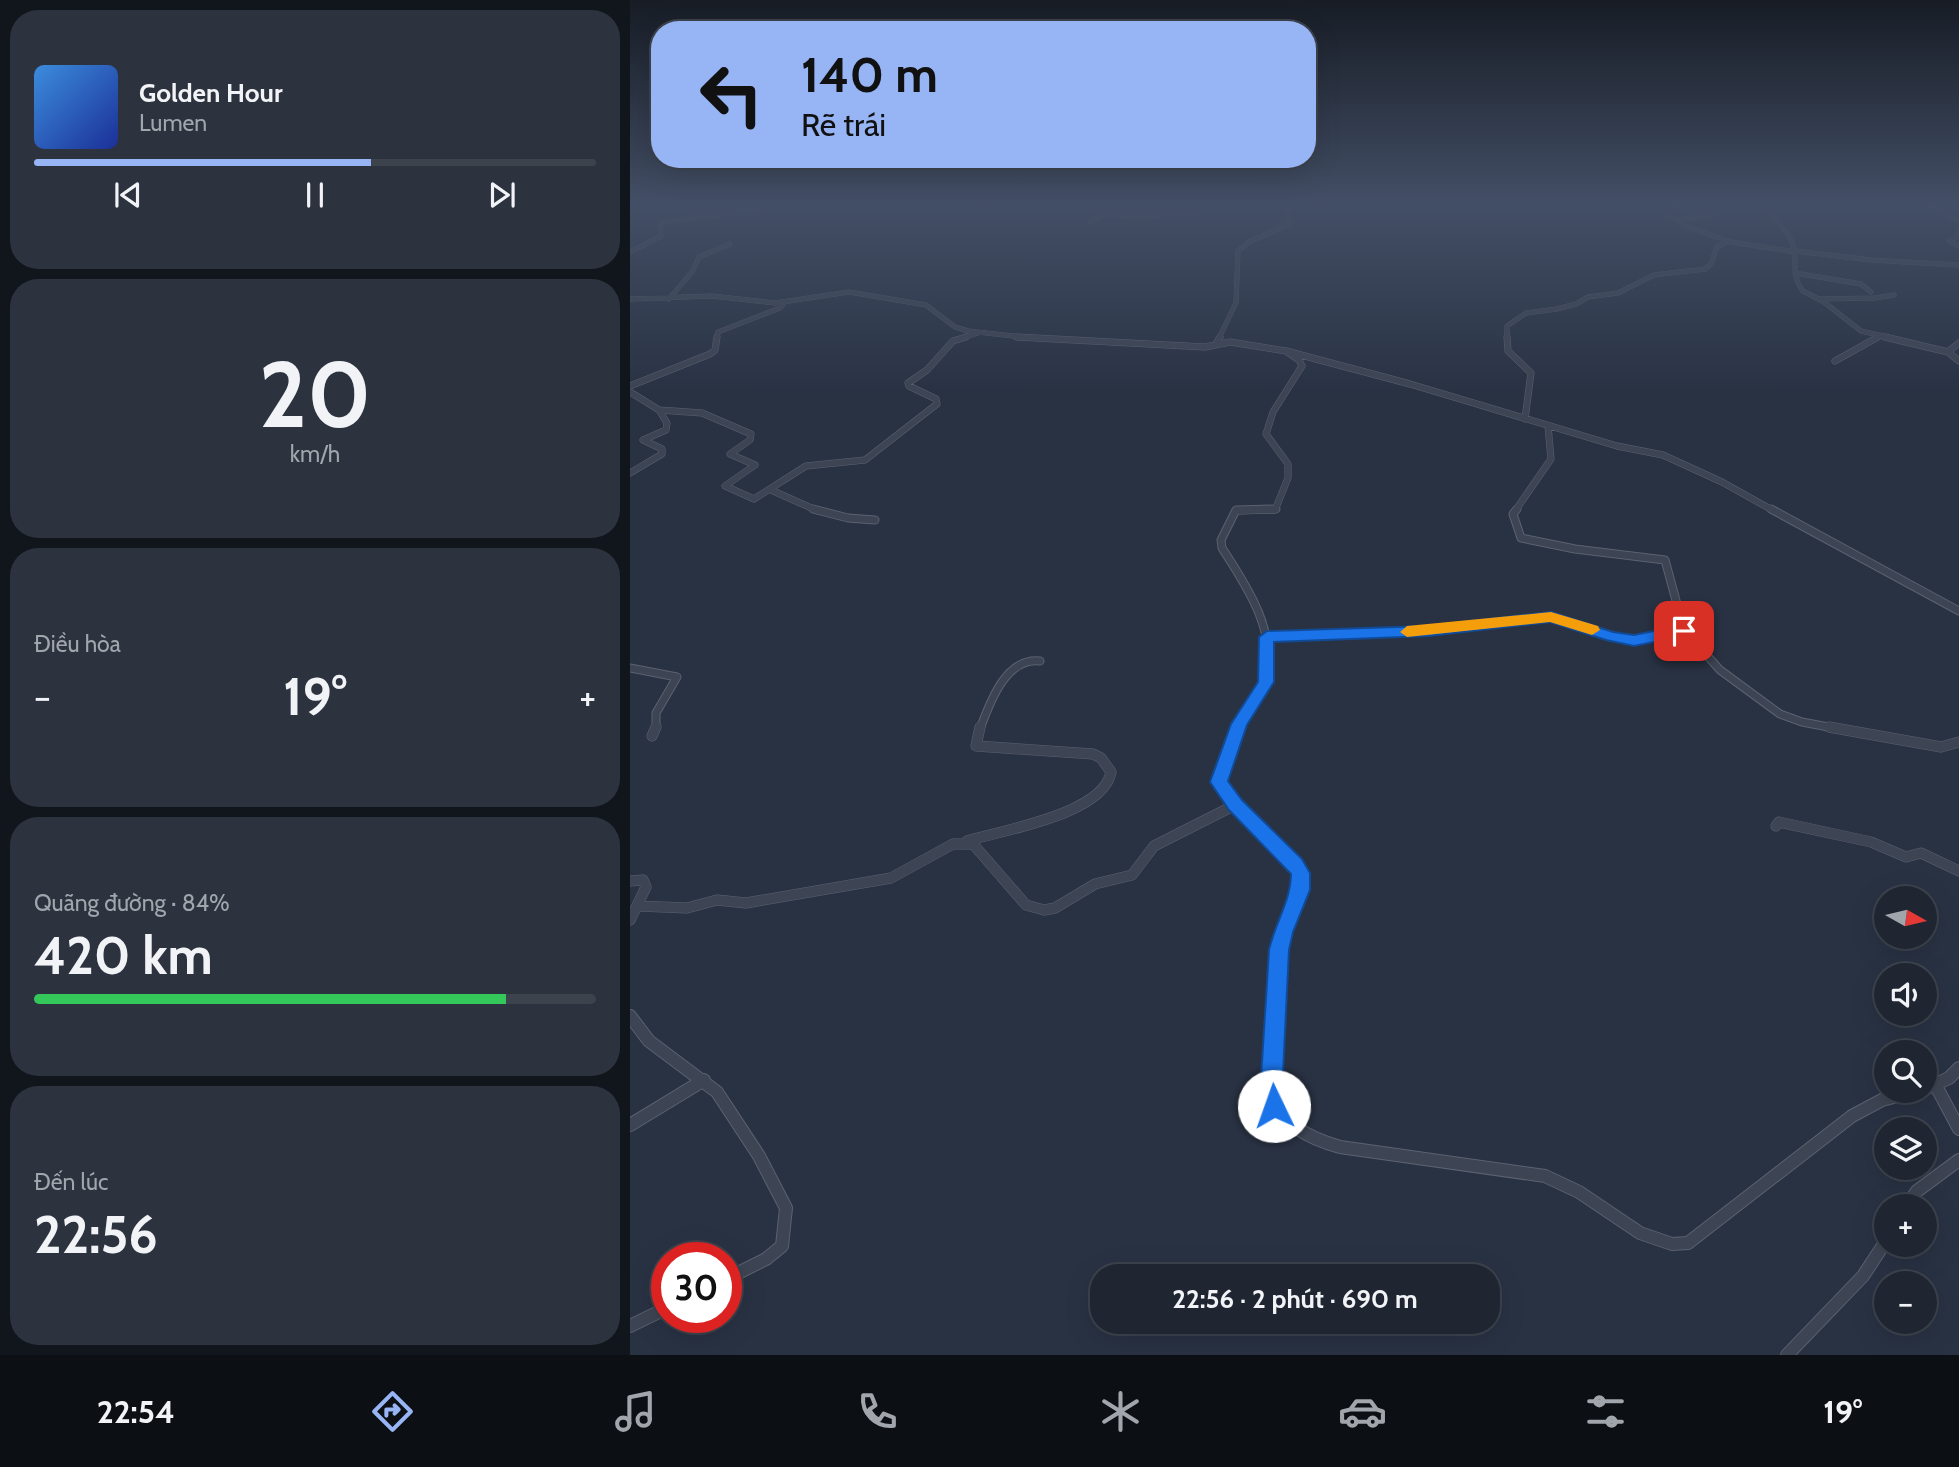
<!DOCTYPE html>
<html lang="vi">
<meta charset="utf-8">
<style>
body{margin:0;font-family:Cabin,sans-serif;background:#2c323e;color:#f1f3f6;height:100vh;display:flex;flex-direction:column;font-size:26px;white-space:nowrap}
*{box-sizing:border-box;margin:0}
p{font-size:23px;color:#a1a5ac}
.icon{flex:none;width:38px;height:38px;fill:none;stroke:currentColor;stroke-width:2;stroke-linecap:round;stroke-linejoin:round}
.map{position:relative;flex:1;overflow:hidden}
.side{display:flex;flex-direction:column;gap:10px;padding:10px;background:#11151c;width:630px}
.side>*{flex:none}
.top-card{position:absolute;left:21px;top:21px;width:665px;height:147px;border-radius:28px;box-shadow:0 7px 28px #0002,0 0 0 2px #3c434d;background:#97b4f5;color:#111;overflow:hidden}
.needle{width:46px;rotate:98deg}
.tools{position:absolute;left:1244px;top:886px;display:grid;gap:14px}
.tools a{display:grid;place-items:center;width:63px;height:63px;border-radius:50%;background:#1f2632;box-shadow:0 7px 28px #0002,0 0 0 2px #3c434d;font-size:35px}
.speed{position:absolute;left:21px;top:1242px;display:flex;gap:14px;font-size:35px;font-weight:700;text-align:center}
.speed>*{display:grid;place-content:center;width:91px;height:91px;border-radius:50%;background:#1f2632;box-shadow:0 7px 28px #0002,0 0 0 2px #3c434d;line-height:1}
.speed .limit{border:10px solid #d22;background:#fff;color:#111}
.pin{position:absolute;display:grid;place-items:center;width:60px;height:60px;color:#fff;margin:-30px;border-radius:14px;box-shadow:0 4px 10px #0006}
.me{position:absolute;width:77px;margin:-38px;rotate:357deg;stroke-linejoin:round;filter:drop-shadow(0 0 5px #0008)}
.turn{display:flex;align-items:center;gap:24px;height:147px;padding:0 35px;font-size:32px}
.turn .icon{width:91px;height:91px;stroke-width:2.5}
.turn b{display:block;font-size:49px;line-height:60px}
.big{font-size:52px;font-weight:700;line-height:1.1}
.side .tile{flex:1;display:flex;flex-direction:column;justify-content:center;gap:10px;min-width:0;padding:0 24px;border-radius:28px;background:#2c323e}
.side .dial{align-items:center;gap:0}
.dial b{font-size:91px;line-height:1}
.song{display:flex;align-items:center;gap:21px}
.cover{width:84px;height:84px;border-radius:10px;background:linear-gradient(135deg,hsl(210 70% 55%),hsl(230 70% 35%))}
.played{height:7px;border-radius:4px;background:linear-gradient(90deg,#97b4f5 60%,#3c434d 60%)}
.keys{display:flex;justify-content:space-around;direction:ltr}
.heat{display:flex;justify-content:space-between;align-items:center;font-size:38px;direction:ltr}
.charge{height:10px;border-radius:5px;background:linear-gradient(90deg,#34c759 84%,#3c434d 0)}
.trip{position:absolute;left:460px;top:1264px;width:410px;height:70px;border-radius:28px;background:#1f2632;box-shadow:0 7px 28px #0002,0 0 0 2px #3c434d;font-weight:700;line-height:70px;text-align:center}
.tabs{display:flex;height:112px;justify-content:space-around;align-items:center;background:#0c0f14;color:#a1a5ac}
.tabs .icon{width:49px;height:49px}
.tabs .active{color:#97b4f5}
.tabs b{font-size:32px;color:#f1f3f6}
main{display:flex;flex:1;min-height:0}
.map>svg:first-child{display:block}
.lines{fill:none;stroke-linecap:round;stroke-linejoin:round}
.street-far4-casing{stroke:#5b6270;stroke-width:5}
.street-far3-casing{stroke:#5b6270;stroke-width:7}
.street-far2-casing{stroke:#5b6270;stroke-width:9}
.street-far1-casing{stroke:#5b6270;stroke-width:11}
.street-casing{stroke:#5b6270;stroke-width:14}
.street-far4{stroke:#3d4453;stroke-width:4.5}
.street-far3{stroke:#3d4453;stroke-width:6}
.street-far2{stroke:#3d4453;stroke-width:7}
.street-far1{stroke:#3d4453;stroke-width:10}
.street{stroke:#3d4453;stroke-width:12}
.route{fill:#1a73e8;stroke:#114b97;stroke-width:2}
.slow{fill:#f59e0b}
</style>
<main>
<section class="side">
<div class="tile">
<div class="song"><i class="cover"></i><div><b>Golden Hour</b><p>Lumen</p></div></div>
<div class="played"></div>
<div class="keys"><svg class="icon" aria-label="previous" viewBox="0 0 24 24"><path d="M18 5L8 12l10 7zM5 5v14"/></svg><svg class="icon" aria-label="pause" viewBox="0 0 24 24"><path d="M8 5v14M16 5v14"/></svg><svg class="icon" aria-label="next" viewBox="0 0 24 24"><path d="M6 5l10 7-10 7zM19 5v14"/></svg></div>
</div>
<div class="tile dial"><b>20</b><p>km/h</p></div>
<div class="tile"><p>Điều hòa</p>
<div class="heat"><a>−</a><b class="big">19°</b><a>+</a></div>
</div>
<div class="tile"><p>Quãng đường · 84%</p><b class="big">420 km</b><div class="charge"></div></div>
<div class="tile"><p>Đến lúc</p><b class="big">22:56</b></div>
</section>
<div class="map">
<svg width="1329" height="1355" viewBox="0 0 1329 1355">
<rect width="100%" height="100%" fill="#293243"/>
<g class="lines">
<defs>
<path id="street-far4" d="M358 202H361
M684 202 689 206
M1053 202 1035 211 1037 216 1049 220 1052 225 1101 242 1165 252
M1134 202C1141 219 1160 229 1164 249 1167 264 1161 276 1173 291L1194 302 1231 331 1262 338
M1291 202 1329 221
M1049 220 1084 215
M461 222 476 214 514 217 536 213H566L571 204 584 202
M1329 229 1326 237 1319 241 1329 246
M1165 251 1241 260 1329 265
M0 252 31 236 30 225 33 222 134 209
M1165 273 1231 284 1241 292
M0 299 82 296 145 303 219 292 296 305 325 327 338 331 402 338
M39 299 62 272 69 257 100 244
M1189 299 1245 298 1264 295
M87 338 88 332 150 308 155 302
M331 338 348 333
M589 338 606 303 608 251 619 242 659 224 658 202
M877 338V326L896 313 927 309 946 304 958 297 988 293 1024 275 1075 269 1081 264 1087 247 1098 241
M1245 338 1249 336"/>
<path id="street-far3" d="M387 337 575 347 600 342 656 351 780 384 987 446 1033 455 1092 482 1144 511
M877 337 878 351 901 373 895 419
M1255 337 1318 352 1329 361
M586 344 590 337
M1318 352 1329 343
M1205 361 1248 337
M0 386 80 354 85 350 87 337
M0 392 29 410 72 413 121 434 120 440 100 454 125 465 95 486 124 499 176 466 235 460 307 404 306 399 279 386 278 383 297 370 323 341 336 337
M0 473 32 454V449L13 440 36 430 37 423 29 410
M141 490 188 511
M606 511 645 510 658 478V464L636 434 643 412 672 366 669 360 656 351
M885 511 921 459 918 426"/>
<path id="street-far2" d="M183 509 218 518 245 520
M887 509 883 514 891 538 945 549 1035 560 1054 630 1090 670 1150 714 1172 722 1209 729
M1141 509 1329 611
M637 637 790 631 921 616 993 639H1017L1054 630
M0 668 47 677 26 713V729
M350 729C360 702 376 657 410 661
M608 729C617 714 631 698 635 681 649 633 616 585 592 548L591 540 606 510 646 509"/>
<path id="street-far1" d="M609 727 594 757 588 782 605 805 666 864C678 896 654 919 649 949 646 967 647 987 646 1005
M1199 727 1311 747 1329 742
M22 736 26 727
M1146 826 1149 822 1241 842 1276 857 1291 853 1329 871
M337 841C373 830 474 814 481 772L471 758 463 754 346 746 350 727
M0 881 13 880 16 887 0 920
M8 906 57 908 87 900 116 903 261 878 323 844H343L396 905 414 910 425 908 465 884 502 875 524 846 605 805"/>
<path id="street" d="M646 1003C642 1077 622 1122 710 1147L915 1176 949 1192 1010 1233 1042 1244 1058 1243 1222 1116 1252 1100 1291 1090
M0 1016 19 1041 87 1092 129 1156 156 1208 152 1246 136 1259 96 1279
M1306 1086 1329 1129
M1295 1089 1319 1078 1329 1068
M0 1125 74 1080
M1277 1206 1287 1191 1329 1160
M0 1326 37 1308
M1157 1355 1233 1276 1256 1241"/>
</defs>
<use href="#street-far4" class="street-far4-casing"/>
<use href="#street-far3" class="street-far3-casing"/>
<use href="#street-far2" class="street-far2-casing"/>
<use href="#street-far1" class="street-far1-casing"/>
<use href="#street" class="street-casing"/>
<use href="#street-far4" class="street-far4"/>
<use href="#street-far3" class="street-far3"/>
<use href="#street-far2" class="street-far2"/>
<use href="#street-far1" class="street-far1"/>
<use href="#street" class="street"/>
</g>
<linearGradient id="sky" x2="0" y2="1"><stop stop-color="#171c25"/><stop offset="0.52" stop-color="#434f66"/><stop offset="1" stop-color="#434f66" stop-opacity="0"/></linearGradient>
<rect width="1329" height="392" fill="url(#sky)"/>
<path class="route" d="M921 612 983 632 1004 635 1054 625 1062 631 1054 636 1004 646 976 640 920 622 798 636 644 642V682L617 725 598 781 612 800 672 859 680 873V890L663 932 659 950 652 1094 655 1106 652 1114 644 1117 636 1114 630 1094 639 950C645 923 661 900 661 874L599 810 580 782 601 724 628 682 629 637 637 631 798 626Z"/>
<path class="slow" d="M921 612 968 626 970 630 962 635 920 622 777 637 770 632 777 626Z"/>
</svg>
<div class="tools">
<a><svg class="needle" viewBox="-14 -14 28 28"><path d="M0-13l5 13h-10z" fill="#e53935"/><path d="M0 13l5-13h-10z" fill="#a1a5ac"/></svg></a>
<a><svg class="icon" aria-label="sound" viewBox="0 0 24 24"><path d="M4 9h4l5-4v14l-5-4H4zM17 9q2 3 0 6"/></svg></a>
<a><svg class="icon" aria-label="search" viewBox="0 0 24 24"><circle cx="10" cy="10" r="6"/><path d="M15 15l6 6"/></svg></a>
<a><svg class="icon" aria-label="layers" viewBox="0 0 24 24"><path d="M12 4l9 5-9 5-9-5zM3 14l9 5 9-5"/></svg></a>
<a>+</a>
<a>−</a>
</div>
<div class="speed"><div class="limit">30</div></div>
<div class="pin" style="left:1054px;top:631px;background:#d93025"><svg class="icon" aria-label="arrive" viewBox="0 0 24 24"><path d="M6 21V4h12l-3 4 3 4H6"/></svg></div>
<svg class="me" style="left:644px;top:1106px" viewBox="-20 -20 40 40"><circle r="19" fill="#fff"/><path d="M0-13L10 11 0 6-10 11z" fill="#1a73e8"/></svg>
<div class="trip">22:56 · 2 phút · 690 m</div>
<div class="top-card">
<div class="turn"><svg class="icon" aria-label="left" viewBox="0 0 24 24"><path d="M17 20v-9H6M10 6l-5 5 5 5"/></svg><div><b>140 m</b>Rẽ trái</div></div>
</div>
</div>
</main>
<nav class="tabs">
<b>22:54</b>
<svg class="icon active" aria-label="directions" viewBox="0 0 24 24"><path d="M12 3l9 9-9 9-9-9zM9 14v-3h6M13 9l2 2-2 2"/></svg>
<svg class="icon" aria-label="music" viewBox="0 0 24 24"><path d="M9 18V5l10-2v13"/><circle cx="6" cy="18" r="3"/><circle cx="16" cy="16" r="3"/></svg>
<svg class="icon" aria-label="phone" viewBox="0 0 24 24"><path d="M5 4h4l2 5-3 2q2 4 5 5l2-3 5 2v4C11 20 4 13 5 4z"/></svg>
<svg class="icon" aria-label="climate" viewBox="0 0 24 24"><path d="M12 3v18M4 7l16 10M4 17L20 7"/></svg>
<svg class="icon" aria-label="car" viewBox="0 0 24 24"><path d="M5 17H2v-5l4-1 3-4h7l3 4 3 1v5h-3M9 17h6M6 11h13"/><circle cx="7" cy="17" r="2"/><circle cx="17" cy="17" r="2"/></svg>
<svg class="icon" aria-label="filters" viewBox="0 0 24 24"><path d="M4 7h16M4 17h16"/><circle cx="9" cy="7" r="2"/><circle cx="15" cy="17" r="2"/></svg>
<b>19°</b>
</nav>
